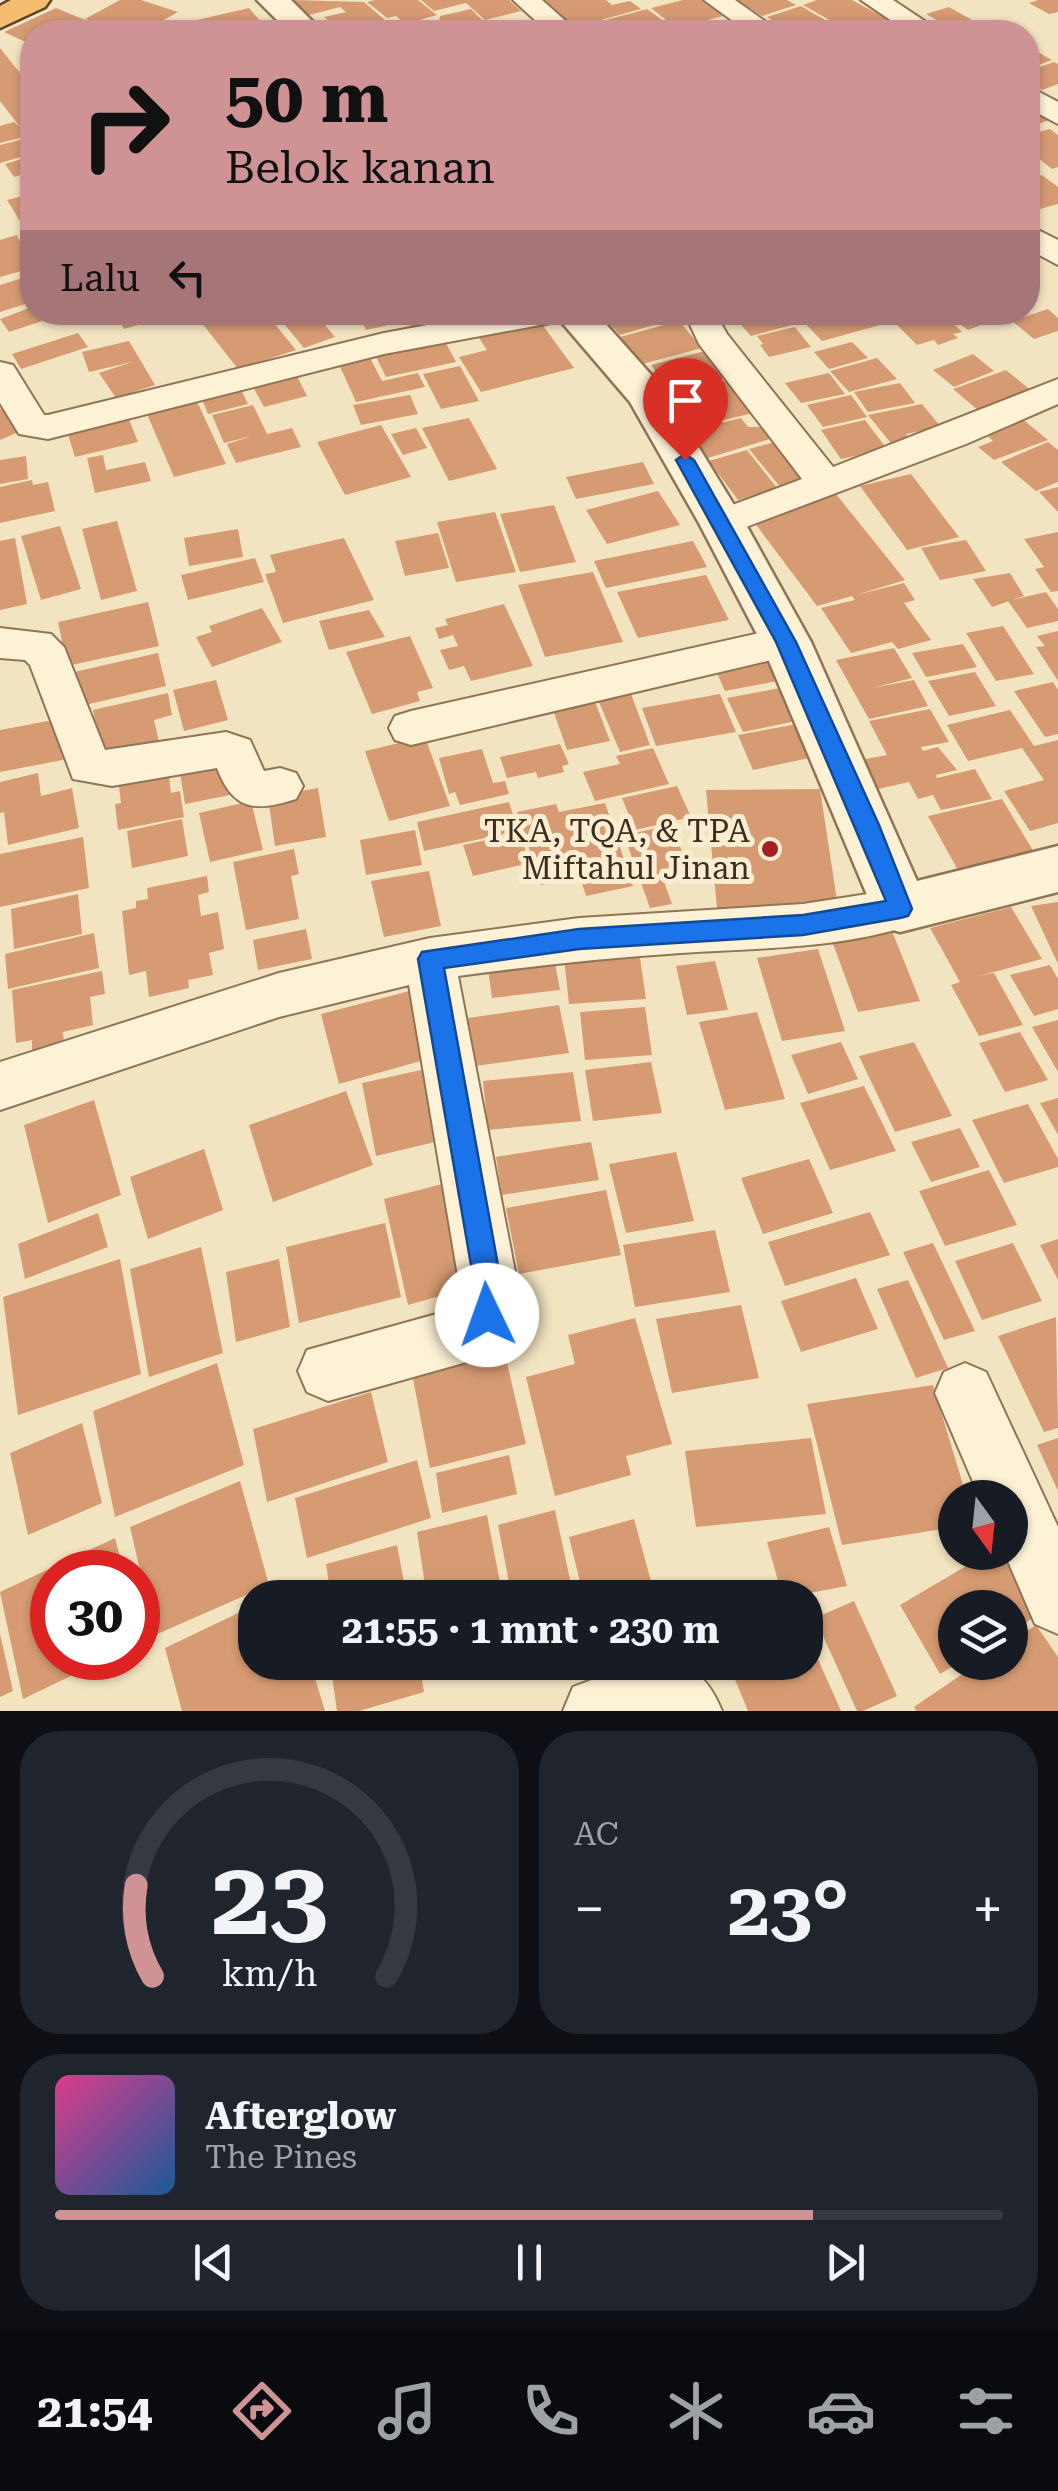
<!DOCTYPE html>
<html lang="id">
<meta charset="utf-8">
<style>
body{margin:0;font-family:"Roboto Serif",serif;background:#20242c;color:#f1f3f6;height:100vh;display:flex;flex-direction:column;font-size:38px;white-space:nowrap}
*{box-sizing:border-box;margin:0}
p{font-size:32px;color:#9ea1a6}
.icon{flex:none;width:55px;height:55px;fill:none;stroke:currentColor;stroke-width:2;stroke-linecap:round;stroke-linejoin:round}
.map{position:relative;height:1711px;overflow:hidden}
.panel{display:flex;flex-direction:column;gap:20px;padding:20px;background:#0d0f14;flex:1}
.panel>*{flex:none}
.guide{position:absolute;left:20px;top:20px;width:1020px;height:305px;border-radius:40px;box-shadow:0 2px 8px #0004;background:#cf9396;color:#111;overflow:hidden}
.needle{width:65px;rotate:165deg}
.buttons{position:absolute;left:938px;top:1480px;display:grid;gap:20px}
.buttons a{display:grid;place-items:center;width:90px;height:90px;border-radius:50%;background:#171b24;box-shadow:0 2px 8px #0004;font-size:50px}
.speed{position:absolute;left:30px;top:1550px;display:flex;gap:20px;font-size:50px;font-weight:700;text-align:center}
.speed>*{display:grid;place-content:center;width:130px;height:130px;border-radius:50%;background:#171b24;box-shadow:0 2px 8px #0004;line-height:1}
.speed .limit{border:15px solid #d22;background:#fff;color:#111}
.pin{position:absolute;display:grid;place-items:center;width:85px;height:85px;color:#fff;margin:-102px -42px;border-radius:50% 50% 50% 0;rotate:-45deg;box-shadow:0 0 10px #0007}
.pin .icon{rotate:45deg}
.me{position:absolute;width:110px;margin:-55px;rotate:357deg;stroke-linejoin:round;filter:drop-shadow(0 0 8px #0008)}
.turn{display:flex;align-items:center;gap:35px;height:210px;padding:0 40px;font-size:45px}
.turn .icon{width:130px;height:130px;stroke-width:2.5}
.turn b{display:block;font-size:70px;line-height:85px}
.then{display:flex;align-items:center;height:95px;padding:0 40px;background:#0003;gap:20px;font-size:38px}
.big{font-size:75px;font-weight:700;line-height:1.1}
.panel .tile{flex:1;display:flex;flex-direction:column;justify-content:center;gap:15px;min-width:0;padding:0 35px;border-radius:40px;background:#20242c}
.panel .dial{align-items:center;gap:0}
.dial svg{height:260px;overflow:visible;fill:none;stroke:#363941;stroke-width:7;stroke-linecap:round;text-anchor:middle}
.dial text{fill:#f1f3f6;stroke:none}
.song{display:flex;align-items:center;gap:30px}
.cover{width:120px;height:120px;border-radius:15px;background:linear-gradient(135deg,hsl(330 70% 55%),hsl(210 70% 35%))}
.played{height:10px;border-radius:5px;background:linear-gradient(90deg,#cf9396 80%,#363941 80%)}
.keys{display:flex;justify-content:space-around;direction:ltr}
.heat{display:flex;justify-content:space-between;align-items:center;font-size:55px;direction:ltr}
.panel .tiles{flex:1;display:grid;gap:20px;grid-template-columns:1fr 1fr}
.tile:last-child{grid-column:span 2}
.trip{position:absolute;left:238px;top:1580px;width:585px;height:100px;border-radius:40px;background:#171b24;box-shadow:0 2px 8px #0004;font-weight:700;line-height:100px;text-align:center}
.tabs{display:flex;height:160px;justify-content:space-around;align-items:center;background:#090b0e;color:#9ea1a6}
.tabs .icon{width:70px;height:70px}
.tabs .selected{color:#cf9396}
.tabs b{font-size:45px;color:#f1f3f6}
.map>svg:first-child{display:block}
.building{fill:#d69b72}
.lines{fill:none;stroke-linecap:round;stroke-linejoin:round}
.minor-casing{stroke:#907456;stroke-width:4}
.tertiary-casing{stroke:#907456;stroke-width:5}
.trunk-casing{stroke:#5d422b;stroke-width:5}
.minor{fill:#fdf1d6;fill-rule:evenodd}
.tertiary{fill:#fdf1d6;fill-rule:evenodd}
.trunk{fill:#f4be6e;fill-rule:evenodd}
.route{fill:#1a73e8;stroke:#114b97;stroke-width:2.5}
.poi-dot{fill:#a61e20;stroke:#faeed2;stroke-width:4}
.labels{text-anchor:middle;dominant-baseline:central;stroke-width:10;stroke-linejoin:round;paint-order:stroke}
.poi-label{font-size:32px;fill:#3e2c1c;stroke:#faeed2;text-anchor:end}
</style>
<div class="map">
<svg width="1058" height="1711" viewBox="0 0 1058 1711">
<rect width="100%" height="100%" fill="#f3e4c1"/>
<path class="building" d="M120 0H141L178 12 142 32H125L85 19Z
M292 0 364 2 399 32H341L324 17 346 12 340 7 309 15Z
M375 0H418L437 15 405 24 396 16 387 18 367 2Z
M421 0H509L521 11 485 20 466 3 434 11Z
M538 0H606L612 5 630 1 641 9 575 27Z
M683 0H702L723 16 676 28 651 8Z
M736 0H787L796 5 762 16Z
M817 0H852L887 19 851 32 803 5Z
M1038 0H1058V12L1049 14 1029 3Z
M801 6 835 26 846 32H792L767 17Z
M949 7 972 20 950 28 926 14Z
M56 8 90 22 68 32H32V45L4 32Z
M249 8 262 23 208 32 197 20Z
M471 9 482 20 446 28 439 21 440 16Z
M647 9 679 32H596L587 25Z
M738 21 755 32H701V31Z
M894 22 907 30 859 32 884 24Z
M0 48 32 88V115L20 119 31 135 0 143V126L14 122 20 127 0 101Z
M1034 50 1052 60 1028 69V53Z
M1054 62 1058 64V84L1042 90 1028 82V71Z
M1028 107 1049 120 1028 128Z
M1050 129 1058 135V167L1052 169 1028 150V135Z
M20 140 31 154 0 163V145Z
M32 156V172L14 177 5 164Z
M1042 175 1058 187V204L1029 212 1028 179Z
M32 194V218L20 221 7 200Z
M17 235 32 268 0 277V240Z
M32 275V302L0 312V285Z
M32 307V312L66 313 9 332 0 319Z
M1048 309 1058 318V331L1034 339 1012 321Z
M114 312H176L177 314 124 329Z
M216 312H265L296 350 238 369 198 318Z
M314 312 335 337 304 348 276 314Z
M358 312H393L398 323 366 330Z
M404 312H459L461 317 411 327Z
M636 312H681L684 316 620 335 607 321Z
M750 312H780L792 325 751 336 734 317Z
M824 312H867L880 325 822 341 801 319Z
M935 312H941L962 332 953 334 958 338 938 345 934 340 917 345 896 324Z
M945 312H987L996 319 968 330Z
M539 320 574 368 481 392 459 357 487 350 477 335Z
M679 321 702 348 642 364 620 337Z
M795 327 811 347 769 357 760 345 763 344 757 336Z
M78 333 88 347 21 369 12 354Z
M443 338 456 362 386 377 374 353Z
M129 341 155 385 116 398 99 373 132 362 89 372 82 352Z
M852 342 868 358 829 369 814 352Z
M709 350 730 377 671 392 651 365Z
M973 354 994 371 954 387 933 370Z
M369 356 382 381 418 373 425 387 356 402 338 362Z
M877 358 897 379 849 392 830 371Z
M460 366 479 401 441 409 423 374Z
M1006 370 1033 392 979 411 953 389Z
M829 373 845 394 801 403 785 383Z
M296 374 307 396 264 407 252 385Z
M733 379 757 412 687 429 663 396Z
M238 383 248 404 208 414 199 392Z
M900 383 915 403 868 412 854 392Z
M194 395 226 464 174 477 144 407Z
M410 395 418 414 361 425 353 405Z
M851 395 867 417 823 427 807 405Z
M922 404 941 427 906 434 913 443 894 447 868 415Z
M253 405 267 434 292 428 301 447 236 463 227 444 252 436 224 443 212 415Z
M5 407 25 429 0 440V409Z
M127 414 138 442 75 457 66 428Z
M469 418 497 469 449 481 422 428Z
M741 418 748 427H765L773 438 708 458 689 431Z
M1021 418 1048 440 994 460 978 447 993 441 983 432Z
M865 420 887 449 841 459 821 430Z
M381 425 411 477 345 495 317 442Z
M416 428 427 448 403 455 391 434Z
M779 441 811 479 781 488 749 449Z
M1048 442 1058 450V482L1036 491 1001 462Z
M747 450 777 488 738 500 709 461Z
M103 455 106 470 145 462 151 481 95 493 87 458Z
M26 456 28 479 0 484V460Z
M643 462 654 484 576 499 566 477Z
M911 474 933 503 959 537 907 550 860 486Z
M32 480 33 485 48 482 55 511 0 523V487Z
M1058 487V512L1039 492Z
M658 491 680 525 607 544 586 510Z
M836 494 905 580 856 595 904 583 915 600 904 603 931 640 898 649 892 642 851 653 821 608 855 600 852 596 817 606 751 518Z
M554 505 576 562 520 572 500 514Z
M495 512 516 572 456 582 437 522Z
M117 521 137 591 101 600 82 529Z
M60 526 81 589 41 600 21 536Z
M238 529 243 557 189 566 184 538Z
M1058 532V591L1051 592 1035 569 1044 567 1024 539Z
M438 533 449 568 405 576 395 541Z
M15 538 27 604 0 610V541Z
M344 538 374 600 283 623 265 574 276 572 270 555Z
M966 540 986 571 940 580 921 548Z
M693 541 707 567 606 588 594 561Z
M255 558 264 582 188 600 181 575Z
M593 572 623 642 545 657 518 585Z
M1010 573 1024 596 992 607 973 579Z
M706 575 729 620 638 638 617 592Z
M1046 592 1058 609V621L1027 628 1008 601Z
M148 602 159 646 67 666 58 622Z
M504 604 533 666 471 681 464 666 449 670 440 650 458 646 453 635 439 639 435 628 448 625 445 619Z
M262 608 282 642 212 667 196 637 212 632 209 626Z
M369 610 385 637 329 650 319 621Z
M1003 626 1034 674 996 681 966 633Z
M1058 631V681L1036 647 1045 646 1037 636Z
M410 636 433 688 417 692 420 701 372 714 346 652Z
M963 644 977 667 926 677 912 653Z
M894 648 912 678 872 688 914 680 928 706 869 719 836 660Z
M769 651 783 680 725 691 712 662Z
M158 653 166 686 81 706 74 672Z
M975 672 996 706 949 716 928 681Z
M216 680 228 720 184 731 173 690Z
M1053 682 1058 690V734L1045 737 1014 691Z
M780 688 796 721 743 732 727 698Z
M168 693 172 715 154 720 160 746 102 760 93 710Z
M631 694 650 745 620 752 599 702Z
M720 694 736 732 656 746 642 708Z
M594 699 610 741 567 750 552 707Z
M930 709 949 742 921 747 923 751 938 747 957 770 936 775 937 778 975 769 992 799 941 810 933 795 918 799 909 782 869 791 854 761 887 755 869 721Z
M1010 710 1034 746 1058 740V823L1030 831 1004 791 1044 780 1022 748 968 761 947 725Z
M64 718 68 759 0 772V730Z
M803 723 819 756 753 770 738 735Z
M425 737 450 806 389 821 365 751Z
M560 744 569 764 562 766 564 772 538 778 536 772 507 778 500 757Z
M653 748 669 784 595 801 583 772 620 764 616 756Z
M482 749 493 783 505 781 509 794 460 805 455 792 449 794 439 758Z
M226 750 235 794 185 804 178 760Z
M167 760 171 793 180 791 184 817 118 830 115 804 121 803 117 770Z
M38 773 41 796 72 788 79 828 8 845 4 812 0 813V782Z
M677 786 691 817 635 830 622 798Z
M318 788 326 837 275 846 268 797Z
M820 789 838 907 717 908 706 790Z
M1002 799 1035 854 959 872 928 816Z
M251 801 263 850 210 862 199 813Z
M509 802 518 831 424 851 417 822Z
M605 803 633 886 586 896 580 877 541 885 517 812 556 804 559 812Z
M182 819 188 856 132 868 127 831Z
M672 825 690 873 663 879 672 904 650 908 624 835Z
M415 830 422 865 366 875 360 840Z
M519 833 530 863 473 876 463 845Z
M83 837 89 888 0 907V854Z
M294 849 299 874 291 876 299 919 246 930 233 862Z
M429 871 441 926 384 937 371 881Z
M207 876 209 892 198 895 201 916 218 912 224 949 209 953 213 975 188 980 189 988 149 997 146 971 129 975 122 911 136 908V901L148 899 147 888Z
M78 894 82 934 14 949 11 909Z
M1058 902V964L1031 906Z
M1011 907 1042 959 979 976 994 973 1023 1025 979 1036 951 985 960 982 930 928Z
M306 929 312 959 258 970 253 940Z
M892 931 920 1001 858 1012 832 941Z
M94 933 99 968 8 989 5 954Z
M638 944 646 999 569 1004 563 949Z
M552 947 560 990 492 998 486 954Z
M818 949 845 1031 782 1041 757 958Z
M715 961 728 1010 687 1015 676 966Z
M1050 965 1058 979V1009L1034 1016 1010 975Z
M102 971 105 994 90 997 93 1025 63 1032 64 1043 32 1051V1040L16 1043 12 990Z
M421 988 442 1055 339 1084 321 1014Z
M559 1005 569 1053 475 1066 468 1018Z
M645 1007 652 1055 585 1060 580 1012Z
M757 1012 785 1099 725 1110 699 1022Z
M1058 1020V1072L1032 1027Z
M1020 1032 1048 1080 1005 1092 979 1043Z
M841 1042 858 1079 808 1094 791 1055Z
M914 1042 952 1116 895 1132 859 1056Z
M651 1062 662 1113 593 1121 585 1070Z
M439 1066 456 1137 376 1156 362 1083Z
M573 1072 581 1121 488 1130 483 1081Z
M864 1086 896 1151 830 1170 800 1103Z
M346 1091 373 1165 273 1202 249 1125Z
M1058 1098V1135L1040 1103Z
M94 1100 121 1195 48 1223 24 1125Z
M1028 1104 1058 1159V1167L1004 1183 972 1120Z
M960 1128 980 1167 931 1182 911 1142Z
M591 1142 599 1180 502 1195 496 1157Z
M204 1149 223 1210 148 1239 130 1177Z
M676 1152 694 1221 626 1233 609 1164Z
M809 1159 833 1213 763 1234 741 1178Z
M989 1170 1017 1225 945 1246 919 1191Z
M458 1180 485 1283 408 1305 384 1199Z
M606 1190 621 1255 519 1274 506 1208Z
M870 1212 890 1255 785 1286 768 1242Z
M98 1213 108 1247 25 1279 18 1244Z
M385 1223 401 1297 299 1323 286 1247Z
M715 1230 730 1292 635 1307 623 1245Z
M1058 1239V1280L1040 1245Z
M933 1243 975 1331 944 1340 903 1252Z
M1013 1243 1042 1301 982 1320 955 1261Z
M201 1247 223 1353 149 1377 130 1269Z
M120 1259 141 1374 18 1415 3 1297Z
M279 1259 290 1327 236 1342 226 1272Z
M856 1278 878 1329 801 1352 781 1301Z
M908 1280 948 1368 916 1378 877 1289Z
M741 1305 759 1378 672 1393 656 1319Z
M1056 1317 1058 1428 1044 1432 998 1336Z
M635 1318 672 1444 626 1456 631 1475 555 1496 526 1377 575 1364 568 1335Z
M503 1346 526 1444 430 1468 411 1368Z
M217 1363 244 1465 115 1517 93 1411Z
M933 1385 967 1498H955V1527L842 1545 807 1404Z
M371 1392 388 1462 267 1502 253 1429Z
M82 1423 102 1503 28 1535 10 1453Z
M811 1438 826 1514 696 1527 685 1451Z
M1058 1438V1491L1037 1445Z
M509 1455 517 1494 442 1513 436 1473Z
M417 1460 431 1518 307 1558 295 1498Z
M240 1481 269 1585 155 1635 130 1527Z
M555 1510 574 1598H512L498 1525Z
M487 1515 503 1598H427L417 1532Z
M634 1519 655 1596 584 1598 569 1537Z
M829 1527 847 1586 783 1598 767 1542Z
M1010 1536 1053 1606 1010 1632V1608H955V1665L940 1674 900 1605 990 1552H1010Z
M115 1538 124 1572H52V1658H108L23 1699 0 1592Z
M397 1545 407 1598H331L326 1564Z
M854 1601 897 1696 863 1711H857L815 1618Z
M255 1605V1662H310L325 1711H182L165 1648Z
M1036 1625 1058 1657V1711H916L914 1707 980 1662H1010V1642Z
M805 1630 841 1711H748L728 1662H805Z
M0 1634 13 1691 0 1697Z
M330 1662H419L424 1692 359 1711H337Z"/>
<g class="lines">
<defs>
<path id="minor" d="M513 0H542L578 32H548Z
M704 0H735L780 32H748Z
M861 0H893L941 32H908Z
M1028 86 1058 102V124L1028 108Z
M1028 225 1058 240V265L1028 249Z
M498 312H573L568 319 556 322 384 354 48 439 19 434 0 403V362L13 365 44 415H48L384 333Z
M684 312H719L717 316 727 334 833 467 1058 379V404L966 444 722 536 708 532 702 523 708 514 802 479 699 344Z
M786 627 801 631 807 642 801 653 411 745 395 740 389 728 395 716 411 711Z
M0 628 51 634 64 647 105 750 226 732 250 740 264 771 280 768 296 773 303 786 296 799C256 812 233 811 217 768L112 786 73 779 30 665 25 660 0 658Z
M900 889 917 895 924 909 917 923C843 949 759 948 681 953 606 958 533 966 458 976L517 1282C516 1312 510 1344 481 1358L328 1401 307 1392 298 1371 307 1350 451 1310 457 1304 459 1282 409 985 279 1017 0 1110V1062L279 973 430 938 579 918 803 904Z
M965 1363 986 1372 1058 1527V1634L1035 1624 1004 1552H1010V1498H980L935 1393 944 1372Z
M639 1662C684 1662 704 1667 722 1711H563L573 1687Z"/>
<path id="tertiary" d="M257 0H291L323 32H289Z
M553 312H595L662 387 745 523 811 642 917 881 1058 846V892L900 932 880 926 761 642 699 523 630 402Z"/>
<path id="trunk" d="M11 0H50L45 7 0 28V6Z"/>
</defs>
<use href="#minor" class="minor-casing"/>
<use href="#tertiary" class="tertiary-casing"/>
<use href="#trunk" class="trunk-casing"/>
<use href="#minor" class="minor"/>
<use href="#tertiary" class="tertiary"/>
<use href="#trunk" class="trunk"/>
</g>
<path class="route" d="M685 454 694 460 796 642 879 825 912 909 908 916 900 918 803 935 579 949 444 968 501 1282V1315L497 1325 487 1329 477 1325 473 1315 474 1282 418 959 422 952 579 929 803 915 886 901 776 642 676 460Z"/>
<circle class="poi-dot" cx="770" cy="849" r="10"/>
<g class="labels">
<g class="poi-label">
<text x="750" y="831">TKA, TQA, &amp; TPA<tspan x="750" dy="37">Miftahul Jinan</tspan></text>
</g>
</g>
</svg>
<div class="buttons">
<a><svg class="needle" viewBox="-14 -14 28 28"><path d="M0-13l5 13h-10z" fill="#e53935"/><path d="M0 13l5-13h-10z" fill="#9ea1a6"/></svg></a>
<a><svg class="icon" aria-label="layers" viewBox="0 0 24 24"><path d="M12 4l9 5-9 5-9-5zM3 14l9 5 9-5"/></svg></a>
</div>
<div class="speed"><div class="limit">30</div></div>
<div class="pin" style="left:685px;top:460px;background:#d93025"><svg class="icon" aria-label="arrive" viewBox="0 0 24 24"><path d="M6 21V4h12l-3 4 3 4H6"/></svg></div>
<svg class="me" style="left:487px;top:1315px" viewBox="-20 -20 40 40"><circle r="19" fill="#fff"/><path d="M0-13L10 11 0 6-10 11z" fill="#1a73e8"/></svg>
<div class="trip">21:55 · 1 mnt · 230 m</div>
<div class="guide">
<div class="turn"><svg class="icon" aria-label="right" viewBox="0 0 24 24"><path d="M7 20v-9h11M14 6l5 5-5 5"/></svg><div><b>50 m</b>Belok kanan</div></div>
<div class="then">Lalu<svg class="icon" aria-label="left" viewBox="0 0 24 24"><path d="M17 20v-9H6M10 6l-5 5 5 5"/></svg></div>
</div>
</div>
<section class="panel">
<div class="tiles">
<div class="tile dial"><svg viewBox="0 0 100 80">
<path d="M14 69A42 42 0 1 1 86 69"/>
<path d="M14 69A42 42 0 0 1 9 41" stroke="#cf9396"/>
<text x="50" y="56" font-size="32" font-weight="700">23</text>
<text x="50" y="72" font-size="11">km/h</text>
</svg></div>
<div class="tile"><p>AC</p>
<div class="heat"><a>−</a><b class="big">23°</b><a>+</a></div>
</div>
<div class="tile">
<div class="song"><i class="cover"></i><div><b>Afterglow</b><p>The Pines</p></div></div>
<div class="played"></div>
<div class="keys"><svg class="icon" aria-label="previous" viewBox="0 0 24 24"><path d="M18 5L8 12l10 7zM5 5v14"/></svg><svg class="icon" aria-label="pause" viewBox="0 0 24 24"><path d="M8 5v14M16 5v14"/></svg><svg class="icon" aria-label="next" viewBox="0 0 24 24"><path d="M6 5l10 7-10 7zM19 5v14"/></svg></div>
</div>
</div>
</section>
<nav class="tabs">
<b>21:54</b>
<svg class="icon selected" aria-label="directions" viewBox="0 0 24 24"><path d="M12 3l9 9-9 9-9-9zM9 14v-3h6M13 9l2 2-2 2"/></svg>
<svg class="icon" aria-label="music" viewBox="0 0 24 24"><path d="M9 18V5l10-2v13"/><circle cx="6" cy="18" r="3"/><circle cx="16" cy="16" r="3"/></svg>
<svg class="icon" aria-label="phone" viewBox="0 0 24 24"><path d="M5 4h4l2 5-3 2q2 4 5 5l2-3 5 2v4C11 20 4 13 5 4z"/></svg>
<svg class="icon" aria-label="climate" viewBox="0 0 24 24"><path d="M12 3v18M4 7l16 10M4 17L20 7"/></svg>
<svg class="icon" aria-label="car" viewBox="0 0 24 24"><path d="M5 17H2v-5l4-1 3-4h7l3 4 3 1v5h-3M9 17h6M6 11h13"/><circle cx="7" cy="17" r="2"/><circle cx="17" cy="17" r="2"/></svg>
<svg class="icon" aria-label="filters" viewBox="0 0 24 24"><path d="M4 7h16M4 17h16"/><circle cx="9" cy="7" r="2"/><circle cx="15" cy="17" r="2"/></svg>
</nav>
